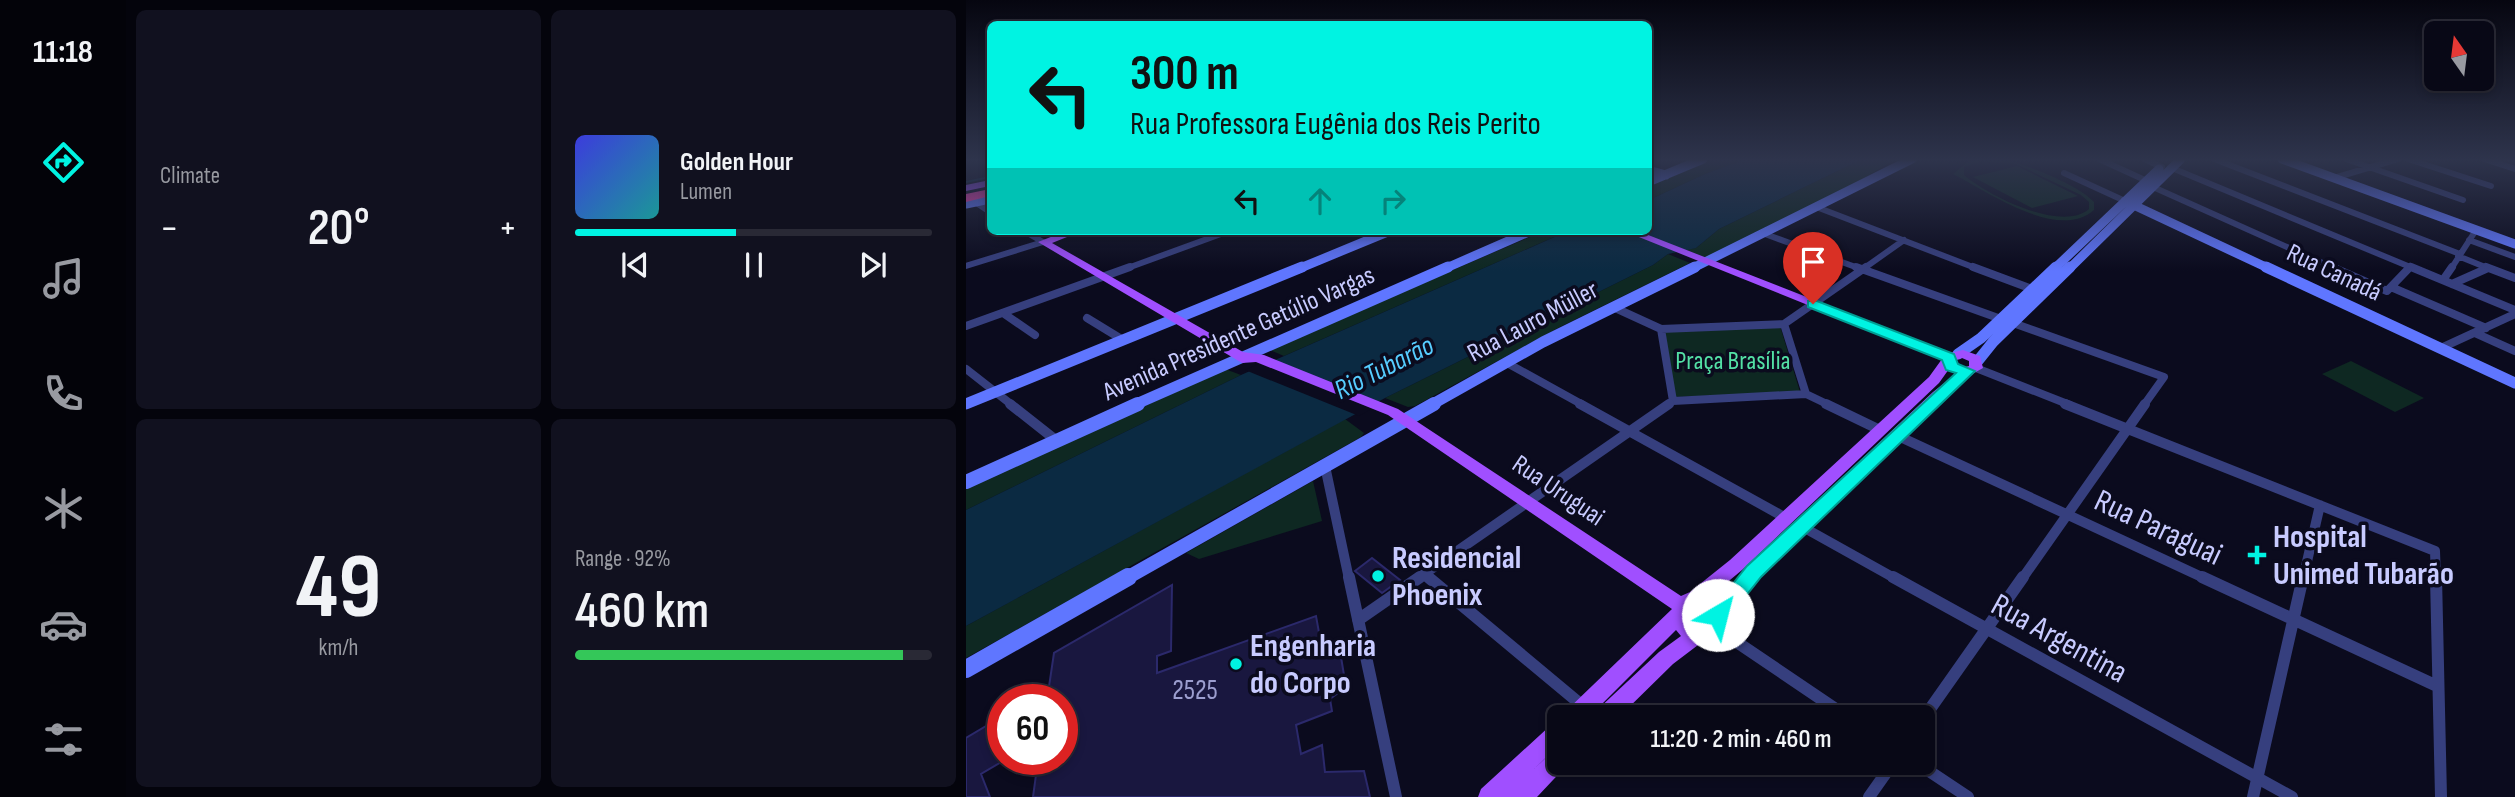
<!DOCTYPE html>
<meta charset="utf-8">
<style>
body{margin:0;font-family:"Sofia Sans Condensed",sans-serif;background:#11111f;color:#f1f3f6;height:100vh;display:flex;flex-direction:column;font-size:26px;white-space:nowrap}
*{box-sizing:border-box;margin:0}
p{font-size:23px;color:#989aa1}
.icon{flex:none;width:38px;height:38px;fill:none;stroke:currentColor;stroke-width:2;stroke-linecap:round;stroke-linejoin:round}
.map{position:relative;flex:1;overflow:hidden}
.panel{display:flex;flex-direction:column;gap:10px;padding:10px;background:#04040c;width:840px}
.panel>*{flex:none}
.hud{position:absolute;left:21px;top:21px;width:665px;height:214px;border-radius:10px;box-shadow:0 4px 10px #0003,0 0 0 2px #292935;background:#00f3e2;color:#111;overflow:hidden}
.needle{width:46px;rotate:346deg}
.tools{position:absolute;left:1458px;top:21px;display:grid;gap:14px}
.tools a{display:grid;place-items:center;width:70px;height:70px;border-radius:10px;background:#080816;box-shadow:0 4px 10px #0003,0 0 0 2px #292935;font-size:35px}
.speed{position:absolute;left:21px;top:684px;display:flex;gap:14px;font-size:35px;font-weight:700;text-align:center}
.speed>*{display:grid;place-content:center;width:91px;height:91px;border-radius:50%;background:#080816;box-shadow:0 4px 10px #0003,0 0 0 2px #292935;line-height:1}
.speed .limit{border:10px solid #d22;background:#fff;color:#111}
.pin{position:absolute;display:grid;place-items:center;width:60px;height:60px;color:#fff;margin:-72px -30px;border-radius:50% 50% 50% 0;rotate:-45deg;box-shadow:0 0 7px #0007}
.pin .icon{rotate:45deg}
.me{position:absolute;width:77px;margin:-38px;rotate:37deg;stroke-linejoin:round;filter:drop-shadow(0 0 5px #0008)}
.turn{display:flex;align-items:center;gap:24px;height:147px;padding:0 28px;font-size:32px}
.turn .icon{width:91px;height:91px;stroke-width:2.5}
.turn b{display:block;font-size:49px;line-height:60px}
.lanes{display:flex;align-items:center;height:66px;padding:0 28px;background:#0003;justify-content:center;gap:35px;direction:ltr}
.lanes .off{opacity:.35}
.big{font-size:52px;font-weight:600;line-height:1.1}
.panel .card{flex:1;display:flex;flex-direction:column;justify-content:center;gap:10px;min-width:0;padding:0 24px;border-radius:10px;background:#11111f}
.panel .dial{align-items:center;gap:0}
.dial b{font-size:91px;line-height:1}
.song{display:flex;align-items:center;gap:21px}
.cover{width:84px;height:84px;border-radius:10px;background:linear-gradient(135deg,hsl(240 70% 55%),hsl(180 70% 35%))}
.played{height:7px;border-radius:4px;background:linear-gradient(90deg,#00f3e2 45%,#292935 45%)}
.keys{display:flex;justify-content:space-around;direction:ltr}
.heat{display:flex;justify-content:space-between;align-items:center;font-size:38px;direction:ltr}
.charge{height:10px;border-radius:5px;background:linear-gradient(90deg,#34c759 92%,#292935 0)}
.panel .tiles{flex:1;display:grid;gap:10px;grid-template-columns:repeat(2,1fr)}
.trip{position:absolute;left:581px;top:705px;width:388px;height:70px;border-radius:10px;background:#080816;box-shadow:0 4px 10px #0003,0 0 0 2px #292935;font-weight:600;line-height:70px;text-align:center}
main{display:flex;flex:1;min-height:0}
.dock{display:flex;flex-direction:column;width:126px;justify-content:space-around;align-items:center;background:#030309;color:#989aa1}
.dock .icon{width:49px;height:49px}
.dock .on{color:#00f3e2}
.dock b{font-size:32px;color:#f1f3f6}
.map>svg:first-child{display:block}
.green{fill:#0e2822;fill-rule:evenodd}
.water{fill:#0b2a42}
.pier{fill:#0b0b1e}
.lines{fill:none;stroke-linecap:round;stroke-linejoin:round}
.stream{stroke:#0b2a42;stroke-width:2}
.building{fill:#19173f;stroke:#2b296b;stroke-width:2}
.street-far3{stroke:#363f7e;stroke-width:6}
.street-far2{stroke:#363f7e;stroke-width:8}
.street-far1{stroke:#363f7e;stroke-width:10}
.street{stroke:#363f7e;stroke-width:12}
.secondary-far3{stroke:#5f76ff;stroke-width:9}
.secondary-far2{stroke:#5f76ff;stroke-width:11}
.secondary-far1{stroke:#5f76ff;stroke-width:14}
.secondary{stroke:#5f76ff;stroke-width:18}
.primary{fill:#a04fff;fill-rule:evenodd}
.highway{fill:#ff43bd;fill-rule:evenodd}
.route{fill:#00f3e2;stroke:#009e93;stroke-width:2}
.poi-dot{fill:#00f3e2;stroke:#0b0b1e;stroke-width:2.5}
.labels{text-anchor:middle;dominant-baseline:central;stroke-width:7;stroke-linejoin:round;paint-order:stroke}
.street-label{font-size:26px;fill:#c8cbff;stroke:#0b0b1e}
.park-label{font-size:26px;fill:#53e0a5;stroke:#0b0b1e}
.water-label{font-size:28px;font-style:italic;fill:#56cdff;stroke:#0b0b1e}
.near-number-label{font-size:28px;fill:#9c9ecf}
.near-street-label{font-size:32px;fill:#c8cbff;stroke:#0b0b1e}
.near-poi-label{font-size:32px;font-weight:bold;fill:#c8cbff;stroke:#0b0b1e;text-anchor:start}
</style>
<main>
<nav class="dock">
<b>11:18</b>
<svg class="icon on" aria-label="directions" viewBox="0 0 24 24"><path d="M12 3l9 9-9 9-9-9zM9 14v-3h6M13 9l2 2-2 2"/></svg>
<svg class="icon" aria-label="music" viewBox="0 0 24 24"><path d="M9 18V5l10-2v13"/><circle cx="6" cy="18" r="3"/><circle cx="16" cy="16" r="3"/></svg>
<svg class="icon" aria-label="phone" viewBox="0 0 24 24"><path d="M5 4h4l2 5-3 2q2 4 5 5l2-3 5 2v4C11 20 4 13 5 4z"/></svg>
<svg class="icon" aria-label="climate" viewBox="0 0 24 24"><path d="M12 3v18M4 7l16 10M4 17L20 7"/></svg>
<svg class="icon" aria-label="car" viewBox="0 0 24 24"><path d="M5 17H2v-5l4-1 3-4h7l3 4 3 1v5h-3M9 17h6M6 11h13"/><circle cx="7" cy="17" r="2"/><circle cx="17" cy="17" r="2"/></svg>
<svg class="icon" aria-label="filters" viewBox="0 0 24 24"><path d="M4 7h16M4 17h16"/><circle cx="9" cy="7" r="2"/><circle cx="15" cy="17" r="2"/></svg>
</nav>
<section class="panel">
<div class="tiles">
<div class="card"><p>Climate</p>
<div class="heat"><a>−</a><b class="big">20°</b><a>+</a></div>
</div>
<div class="card">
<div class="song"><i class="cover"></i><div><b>Golden Hour</b><p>Lumen</p></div></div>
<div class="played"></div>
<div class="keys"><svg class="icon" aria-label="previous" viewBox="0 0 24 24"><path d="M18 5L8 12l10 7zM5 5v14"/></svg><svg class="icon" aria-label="pause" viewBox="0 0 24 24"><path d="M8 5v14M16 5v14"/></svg><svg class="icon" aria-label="next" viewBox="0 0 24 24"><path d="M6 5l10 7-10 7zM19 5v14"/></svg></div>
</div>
<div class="card dial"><b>49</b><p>km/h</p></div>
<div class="card"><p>Range · 92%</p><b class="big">460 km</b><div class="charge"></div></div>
</div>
</section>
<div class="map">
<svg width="1549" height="797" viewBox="0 0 1549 797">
<rect width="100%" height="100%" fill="#0b0b1e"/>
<path class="green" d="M747 159H780L739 174 683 200 682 187Z
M896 159H929L887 185 740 258 718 249 730 248 753 229Z
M1035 159C1058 163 1113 185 1128 202V210C1092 242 1021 191 987 174L1003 161ZM1015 161 1050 164 1115 195 1123 202V209C1095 233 1021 195 998 175V167Z
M1051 166 1112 196 1066 208 1007 177Z
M578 231H602L318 356 302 349Z
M702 254 724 263 594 327 449 406 442 407 419 398 687 265Z
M814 326 834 392 709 397 699 331Z
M1385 361 1458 398 1429 412 1356 374Z
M259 369 275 375 0 510V489Z
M379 419 398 433 395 437 0 658V626Z
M347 481 356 521 233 559 220 553Z"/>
<path class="water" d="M780 159H896L753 229 730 248 702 254 687 265 419 398 0 626V510L275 375 602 231H682L683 200 739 174Z"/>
<path class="pier" d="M302 359 414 404 393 416 279 370Z"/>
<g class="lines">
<path class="stream" d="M0 182 24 177"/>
</g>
<path class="building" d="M406 558 434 580 416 593 389 571Z
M206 585 205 651 191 656V673L350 616 356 649 366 647 374 651 379 681 372 693 364 699 366 711 330 725 335 754 356 745 359 772 398 771 404 797H67L72 760H96V700H81L88 653Z
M37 716V761L15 774 24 797H0V738Z"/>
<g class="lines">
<path class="street-far3" d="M1133 159 1181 181
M1178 159 1196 167
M1248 159 1494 254
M1380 159 1497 200
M1442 159 1525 186
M1518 159 1549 169
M1206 168 1449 269
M1098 173 1159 201
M1368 178 1432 159
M1187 187 1370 269
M9 202 24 212
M853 208 1012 269
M58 231 77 242
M799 234 895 269
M1503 240 1549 257
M1492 256 1524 269
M0 266 77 242
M159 269 263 231
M897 269 938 240
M1485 269 1510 230"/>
<path class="street-far2" d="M890 267 1035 319
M1007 267 1066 289
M1366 267 1421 291 1444 267
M1445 267 1549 310
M1520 267 1549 278
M1477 280 1486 267
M1486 284 1522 268
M1425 287 1520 328
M647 307 695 329 818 324
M37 313 69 335
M121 318 157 340
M1047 323 1198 377 1178 405
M818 324 900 267
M818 324 840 394
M0 326 164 267
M695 329 707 401
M1509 333 1549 351
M1475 348 1549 314
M541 363 617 405
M1010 368 1104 405
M0 369 46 405
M707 401 840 394 863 405
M701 405 707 401"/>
<path class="street-far1" d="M44 404 91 441
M614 404 820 518
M860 404 914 430
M1099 404 1469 551 1470 579
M930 435 1240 579
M359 466 383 579
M835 526 930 579
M458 574 464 579
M451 579 703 404
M1056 579 1179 404
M1337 579 1354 505"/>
<path class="street" d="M383 577 430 797
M462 577 618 707
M927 577 1326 797
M1236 577 1471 686
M1470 577 1475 797
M392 620 454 577
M747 626 883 718
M957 719 1057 577
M951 763 1002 797
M903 797 927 763
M1287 797 1337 577"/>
<path class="secondary-far3" d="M1316 159 1549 244
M682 170 700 175
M682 182 737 159
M1159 201 1304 269
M0 204 24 199
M332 269 424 231
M478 269 565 231
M725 269 946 159
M1088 269 1193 169
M1103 269 1215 159"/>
<path class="secondary-far2" d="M1300 267 1549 383
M992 354 1015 338 1090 267
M1011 362 1027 342 1104 267
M0 404 336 267
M168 405 482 267
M465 405 577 342 729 267"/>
<path class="secondary-far1" d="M0 482 172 404
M159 579 468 404"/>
<path class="secondary" d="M0 669 162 577"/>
<path class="primary" d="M24 180V186L0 191V185Z
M100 231H116L86 243 277 352 298 355 432 409 715 596 724 592 764 560 963 377 976 359 658 231H672L984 353 997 350 1014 356 1017 368 1008 373 977 398 794 576 759 620 752 634 736 642 707 664 652 718H627L630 711 693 652 715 636 710 630 622 718H597L600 711 706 609 422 415 290 362 276 363 72 242ZM996 358 1003 361V366L999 367 990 362V360ZM983 369 991 373 967 392 782 566 753 600 746 595 776 570 973 383ZM734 605 740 610V620L735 626H730L724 621 726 608Z
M593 721V745L568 769 585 753 593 750V763H603L571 797H512L515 789 586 724Z"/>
<path class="highway" d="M24 189V196L0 202V194Z"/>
</g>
<linearGradient id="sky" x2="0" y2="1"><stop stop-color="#060610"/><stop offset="0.59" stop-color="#2e344c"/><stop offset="1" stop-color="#2e344c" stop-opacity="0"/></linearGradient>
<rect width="1549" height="271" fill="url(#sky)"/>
<path class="route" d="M842 301H851L988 354 992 364 1009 371 795 577 760 621 752 623 745 621 742 615 781 566 990 373 980 370 976 360 842 307Z"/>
<g class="poi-dot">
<path d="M1287.5 544.5h7v7h7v7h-7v7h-7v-7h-7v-7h7z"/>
<circle cx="412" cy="576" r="7"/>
<circle cx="270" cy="664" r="7"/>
</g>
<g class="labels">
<g class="street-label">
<text transform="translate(1368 273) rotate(25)">Rua Canadá</text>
<text transform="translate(567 322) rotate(-28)">Rua Lauro Müller</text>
<text transform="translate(273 334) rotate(-24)">Avenida Presidente Getúlio Vargas</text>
<text transform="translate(592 491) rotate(34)">Rua Uruguai</text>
</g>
<g class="park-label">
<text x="767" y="361">Praça Brasília</text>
</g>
<g class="water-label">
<text transform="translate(418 368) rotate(-27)">Rio Tubarão</text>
</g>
<g class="near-number-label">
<text x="229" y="690">2525</text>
</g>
<g class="near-street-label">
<text transform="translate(1192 528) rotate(25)">Rua Paraguai</text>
<text transform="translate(1093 639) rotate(29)">Rua Argentina</text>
</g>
<g class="near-poi-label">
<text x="1307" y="537">Hospital<tspan x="1307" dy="37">Unimed Tubarão</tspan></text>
<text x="426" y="558">Residencial<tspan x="426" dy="37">Phoenix</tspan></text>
<text x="284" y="646">Engenharia<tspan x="284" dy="37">do Corpo</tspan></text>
</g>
</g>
</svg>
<div class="tools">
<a><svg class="needle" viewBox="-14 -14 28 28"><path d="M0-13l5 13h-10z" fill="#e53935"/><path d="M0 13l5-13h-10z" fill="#989aa1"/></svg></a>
</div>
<div class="speed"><div class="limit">60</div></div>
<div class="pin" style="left:847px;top:304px;background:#d93025"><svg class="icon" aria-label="arrive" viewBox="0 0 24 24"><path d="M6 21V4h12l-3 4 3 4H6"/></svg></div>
<svg class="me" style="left:752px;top:615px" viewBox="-20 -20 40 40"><circle r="19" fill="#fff"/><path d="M0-13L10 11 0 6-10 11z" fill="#00f3e2"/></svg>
<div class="trip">11:20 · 2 min · 460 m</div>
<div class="hud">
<div class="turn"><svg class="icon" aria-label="left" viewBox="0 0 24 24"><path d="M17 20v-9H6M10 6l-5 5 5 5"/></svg><div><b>300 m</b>Rua Professora Eugênia dos Reis Perito</div></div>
<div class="lanes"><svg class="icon" aria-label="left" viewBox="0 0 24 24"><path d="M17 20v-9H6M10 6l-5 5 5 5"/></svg><svg class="icon off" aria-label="ahead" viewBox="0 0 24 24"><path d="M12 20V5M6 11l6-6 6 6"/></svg><svg class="icon off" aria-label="right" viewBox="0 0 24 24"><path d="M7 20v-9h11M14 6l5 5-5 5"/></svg></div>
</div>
</div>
</main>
